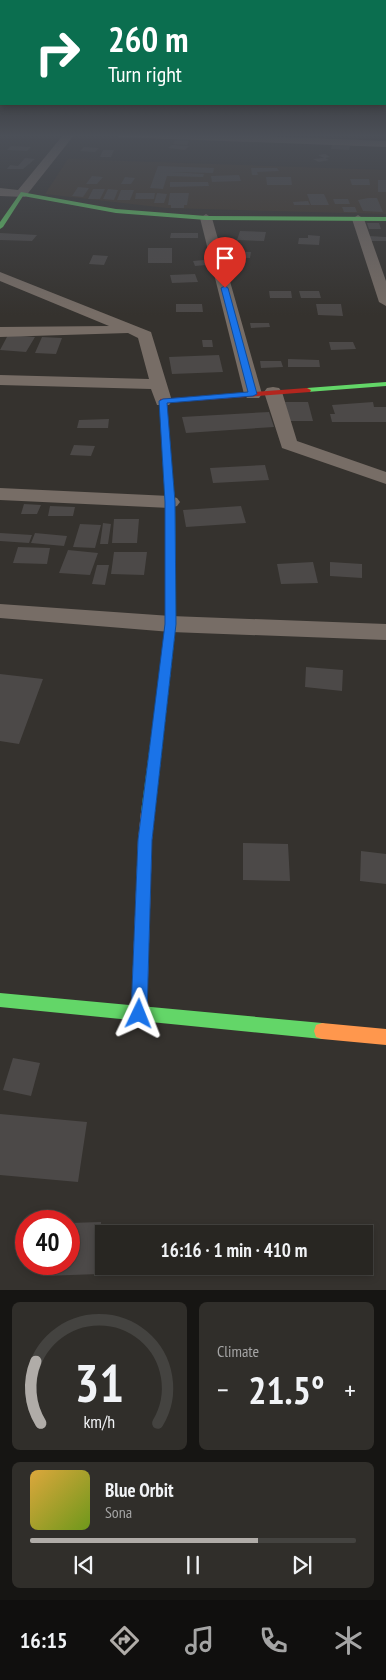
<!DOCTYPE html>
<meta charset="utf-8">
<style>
body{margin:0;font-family:"PT Sans Narrow",sans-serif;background:#302e2a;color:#f1f3f6;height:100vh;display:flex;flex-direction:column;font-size:19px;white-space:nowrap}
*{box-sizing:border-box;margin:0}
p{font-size:16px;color:#a5a5a5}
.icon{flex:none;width:28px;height:28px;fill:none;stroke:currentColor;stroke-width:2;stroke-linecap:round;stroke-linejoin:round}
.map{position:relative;height:1290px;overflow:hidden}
.details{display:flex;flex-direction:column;gap:12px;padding:12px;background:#161513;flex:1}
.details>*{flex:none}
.banner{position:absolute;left:0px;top:0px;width:386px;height:105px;box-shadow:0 2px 8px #0003,0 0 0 1px #444340;background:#0b6e4f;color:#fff;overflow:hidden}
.speed{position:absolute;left:15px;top:1210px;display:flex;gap:10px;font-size:25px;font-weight:700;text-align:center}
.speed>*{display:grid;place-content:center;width:65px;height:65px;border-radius:50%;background:#282622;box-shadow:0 2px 8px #0003,0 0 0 1px #444340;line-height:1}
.speed .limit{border:8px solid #d22;background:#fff;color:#111}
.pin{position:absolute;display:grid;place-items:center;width:42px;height:42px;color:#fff;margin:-51px -21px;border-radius:50% 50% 50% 0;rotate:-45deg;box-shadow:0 0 5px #0007}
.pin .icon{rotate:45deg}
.me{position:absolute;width:55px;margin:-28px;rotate:2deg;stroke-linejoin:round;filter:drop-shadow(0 0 4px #0008)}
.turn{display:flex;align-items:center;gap:18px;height:105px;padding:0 25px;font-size:22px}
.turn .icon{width:65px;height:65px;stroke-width:2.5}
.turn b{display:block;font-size:35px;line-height:42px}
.big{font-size:38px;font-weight:700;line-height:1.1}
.details .card{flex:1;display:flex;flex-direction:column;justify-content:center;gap:8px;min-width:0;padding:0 18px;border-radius:8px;background:#302e2a}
.details .dial{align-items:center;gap:0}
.dial svg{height:130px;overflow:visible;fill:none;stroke:#444340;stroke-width:7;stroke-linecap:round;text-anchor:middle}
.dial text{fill:#f1f3f6;stroke:none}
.song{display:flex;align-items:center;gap:15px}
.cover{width:60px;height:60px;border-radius:8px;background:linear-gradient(135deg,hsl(40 70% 55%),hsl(80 70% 35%))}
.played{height:5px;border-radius:2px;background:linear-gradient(90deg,#b0aca8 70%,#444340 70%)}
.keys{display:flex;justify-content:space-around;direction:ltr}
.heat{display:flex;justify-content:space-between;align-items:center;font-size:28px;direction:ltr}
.details .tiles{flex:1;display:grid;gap:12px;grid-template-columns:1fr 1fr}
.card:last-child{grid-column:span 2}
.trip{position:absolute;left:95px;top:1225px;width:278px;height:50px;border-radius:0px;background:#282622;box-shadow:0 2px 8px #0003,0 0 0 1px #444340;font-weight:700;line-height:50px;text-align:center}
.dock{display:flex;height:80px;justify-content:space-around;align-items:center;background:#100f0e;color:#a5a5a5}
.dock .icon{width:35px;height:35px}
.dock .selected{color:#b0aca8}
.dock b{font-size:22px;color:#f1f3f6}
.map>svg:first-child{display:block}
.built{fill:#42382d}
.building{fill:#4c4948}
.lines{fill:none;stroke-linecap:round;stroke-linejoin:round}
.street{fill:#776d66;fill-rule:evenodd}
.fast{fill:#63d668;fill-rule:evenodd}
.slow{fill:#ff974d;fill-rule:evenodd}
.jam{fill:#b3261e;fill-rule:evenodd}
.route{fill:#1a73e8;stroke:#114b97}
</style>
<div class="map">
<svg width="386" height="1290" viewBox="0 0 386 1290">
<rect width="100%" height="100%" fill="#35322e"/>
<path class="built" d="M68 159 386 170V214L166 208 45 194Z"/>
<path class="building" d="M175 140 189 141 187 145 173 144Z
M172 145 189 146 185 150 168 148Z
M332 145 350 146 349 150 331 149Z
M11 146 31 147 27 151 7 150Z
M84 147 99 148 95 152 80 151Z
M103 150H114L111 157H100Z
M325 154 330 157 325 158 329 160 319 162 313 159 324 158 318 155Z
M25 158 35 159 23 169H7L10 165 18 166Z
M158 166 214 168 213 173 170 172 204 174 203 177 167 176 163 189 150 188Z
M251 168H277L279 171 257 172 258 175H252Z
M239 175 241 181 212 182 211 176Z
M92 176 103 177 97 184H86Z
M125 177 135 178 131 184H121Z
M266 177H291L292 185H267Z
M350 179H369L370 185H352Z
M378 180H386V192H378Z
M170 182H208L209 186 170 187Z
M78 187 89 188 83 197 72 196Z
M93 189H105L100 199H88Z
M108 189 118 190 114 200 103 199Z
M121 190H134L130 200H117Z
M136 193H155L154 199H135Z
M157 193 167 194 164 203H154Z
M170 193H189L187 205H184V208H171V205H168Z
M307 194H324L329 205H311Z
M368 198H377L383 212 363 211 358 200Z
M333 199H348L350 204H335Z
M308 201 310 205H294L293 202Z
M342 207H355L357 212H344Z
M367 223H379L381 229H369Z
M240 231 266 232 264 241 237 240Z
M0 233 37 235 32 241 0 240Z
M171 233H198V238H170Z
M308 235 320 236 319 245 298 244 299 238H308Z
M369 236 386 237V241H370Z
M148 248H172V263H148Z
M230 251 251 252 250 258 228 257Z
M93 255 108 256 104 265 89 264Z
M204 260 206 265 195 266 193 261Z
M195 274 198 282 172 283 170 275Z
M269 291H291L292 298H270Z
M299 291H319L321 298H301Z
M176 304H202L203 312H176Z
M316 304H341L343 316 318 315Z
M250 323H269L270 327 251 328Z
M8 335 35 337 26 352 0 350Z
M42 337 62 338 56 354 35 353Z
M202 340H212L213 347H203Z
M329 342H353L356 349 331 350Z
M219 355 223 372 172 374 169 357Z
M288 359 319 360 320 367H288Z
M260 361H281L283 367 261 368Z
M285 402H308L313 421H289Z
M373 402 374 407H386V422H332L330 414H335L332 405Z
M269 412 274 427 186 433 182 417Z
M109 419 108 428H77L79 420Z
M74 445 95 446 91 456 70 455Z
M265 465 269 480 213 483 210 468Z
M24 504 41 505 37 514H21Z
M50 506 75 507 73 516H48Z
M241 506 246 523 186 527 183 510Z
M114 519H139L137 543H112Z
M103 523 111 524 108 544H100Z
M80 524 101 525 95 548 73 547Z
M0 533 32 535 29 543 0 541Z
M35 533 67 536 64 546 31 543Z
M18 547 50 548 47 564 13 563Z
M68 550 98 553 90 575 59 573Z
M114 552H147L144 575 111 574Z
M313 562 318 583 281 584 277 564Z
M330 562 362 564V578L330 576Z
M97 565H109L105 585 92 584Z
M306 667 343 670 342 691 305 687Z
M0 674 43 679 19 744 0 741Z
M243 843 288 844 290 881 243 880Z
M361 851 386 854V884L360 881Z
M13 1058 40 1063 31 1096 3 1090Z
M0 1114 87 1122 78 1182 0 1175Z
M101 1222 99 1274 43 1276 44 1264H69V1223Z"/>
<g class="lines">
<path class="street" d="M64 134H75L25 197 0 196V188L18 190Z
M113 134H206L386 141V147L118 137Z
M206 214 212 218 262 394 259 398H247L244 394 200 218Z
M358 215 364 219 386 281V306L379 302 352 219Z
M0 272 151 332 172 401 169 405H157L151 389 0 385V375L149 379 138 338 128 333 0 337V327L109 326 0 281Z
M273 387 279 388 282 392 297 441 386 472V484L282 448 264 392 267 388Z
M0 488 170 496 177 498 180 502 177 506 170 508 0 500Z
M0 604 171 616 386 624V640L171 632 0 618Z"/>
<path class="fast" d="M21 192 116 209 206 216 386 217V221L206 220 116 213 23 196 3 227 0 229V222Z
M386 382V386L307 392 303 390 307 388Z
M166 445 170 448 175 502 176 624 155 812 153 816 148 817 143 816 141 812 166 624 165 502 162 448Z
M0 993 322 1023 328 1025 330 1031 328 1037 322 1039 0 1007Z"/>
<path class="slow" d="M148 807 153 808 155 812 152 840 147 1014 145 1019 139 1022 133 1019 131 1014 138 840 141 812 143 808Z
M322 1023 386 1029V1045L322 1039 316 1037 314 1031 316 1025Z"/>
<path class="jam" d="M307 388 311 390 310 392 167 403 170 448 166 451 162 448 160 399Z"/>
</g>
<linearGradient id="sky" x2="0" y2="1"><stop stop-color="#1d1c19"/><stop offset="0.43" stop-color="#4b4f57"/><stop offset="1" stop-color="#4b4f57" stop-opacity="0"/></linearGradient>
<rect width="386" height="315" fill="url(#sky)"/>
<path class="route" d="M225 286 228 288 257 394 253 396 167 403 175 502 176 624 152 840 147 1014 144 1020 139 1022 133 1020 131 1014 138 840 165 624V502L159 401 163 399 248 392 221 288Z"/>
</svg>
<div class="speed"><div class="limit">40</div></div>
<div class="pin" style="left:225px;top:288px;background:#d93025"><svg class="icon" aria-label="arrive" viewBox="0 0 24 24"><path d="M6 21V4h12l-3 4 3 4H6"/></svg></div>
<svg class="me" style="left:139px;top:1014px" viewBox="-20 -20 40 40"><path d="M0-17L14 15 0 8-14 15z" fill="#1a73e8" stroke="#fff" stroke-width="4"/></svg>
<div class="trip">16:16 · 1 min · 410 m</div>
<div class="banner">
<div class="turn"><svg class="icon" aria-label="right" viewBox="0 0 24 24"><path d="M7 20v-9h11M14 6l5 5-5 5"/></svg><div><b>260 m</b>Turn right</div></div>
</div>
</div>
<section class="details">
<div class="tiles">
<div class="card dial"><svg viewBox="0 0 100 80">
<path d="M14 69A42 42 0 1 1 86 69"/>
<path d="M14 69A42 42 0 0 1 11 31" stroke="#b0aca8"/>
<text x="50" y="56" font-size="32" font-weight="700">31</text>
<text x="50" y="72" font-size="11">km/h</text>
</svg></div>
<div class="card"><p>Climate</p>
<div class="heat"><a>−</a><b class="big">21.5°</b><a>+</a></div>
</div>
<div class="card">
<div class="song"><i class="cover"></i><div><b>Blue Orbit</b><p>Sona</p></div></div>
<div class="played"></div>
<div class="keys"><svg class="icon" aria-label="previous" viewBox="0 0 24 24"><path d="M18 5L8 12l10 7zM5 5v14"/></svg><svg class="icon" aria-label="pause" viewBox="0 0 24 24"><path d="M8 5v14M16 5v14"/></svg><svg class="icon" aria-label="next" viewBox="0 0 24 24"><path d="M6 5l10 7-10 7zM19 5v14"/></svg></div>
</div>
</div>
</section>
<nav class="dock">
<b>16:15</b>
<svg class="icon selected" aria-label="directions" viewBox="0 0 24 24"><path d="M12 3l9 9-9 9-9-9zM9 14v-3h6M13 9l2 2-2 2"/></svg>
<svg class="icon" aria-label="music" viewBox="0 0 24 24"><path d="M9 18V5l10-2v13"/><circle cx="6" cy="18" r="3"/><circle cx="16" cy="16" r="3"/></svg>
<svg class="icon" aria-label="phone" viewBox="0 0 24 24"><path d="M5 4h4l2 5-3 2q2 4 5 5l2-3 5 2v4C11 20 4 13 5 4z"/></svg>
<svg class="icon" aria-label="climate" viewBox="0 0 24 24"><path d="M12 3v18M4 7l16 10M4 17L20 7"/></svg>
</nav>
